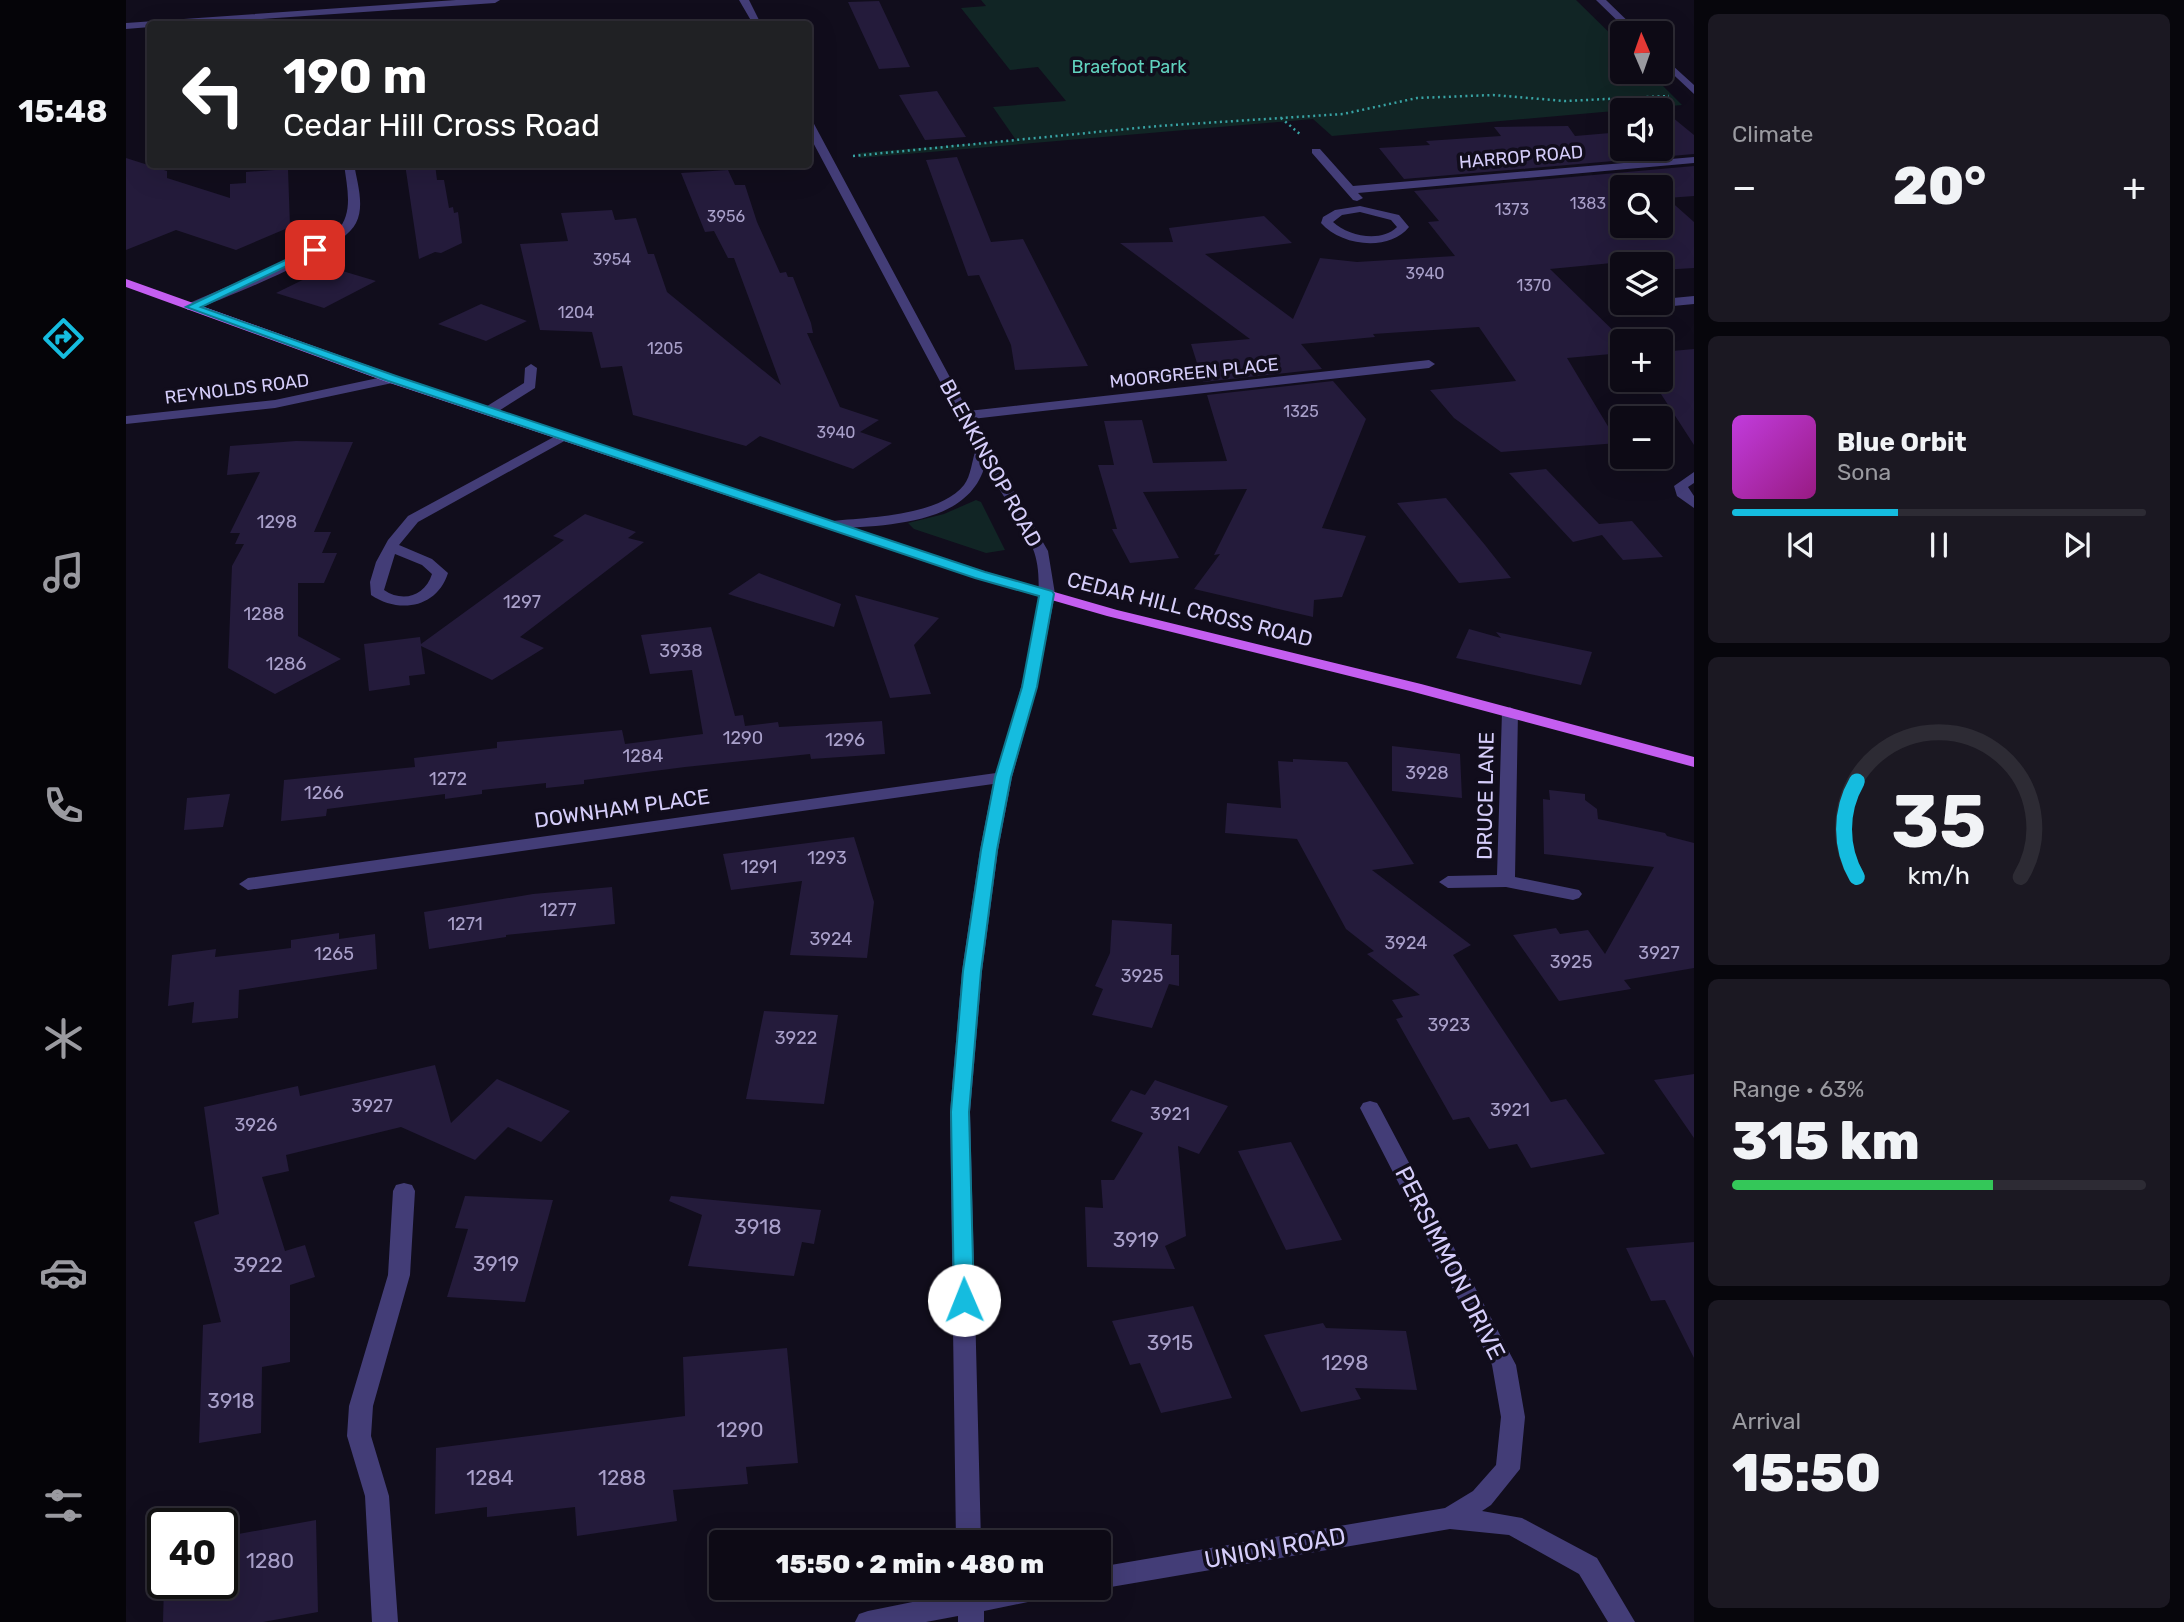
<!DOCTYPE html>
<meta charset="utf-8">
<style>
body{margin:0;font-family:Rubik,sans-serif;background:#1b1822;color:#f1f3f6;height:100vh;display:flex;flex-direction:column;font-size:26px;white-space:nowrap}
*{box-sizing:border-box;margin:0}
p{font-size:23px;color:#9a9aa0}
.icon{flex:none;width:38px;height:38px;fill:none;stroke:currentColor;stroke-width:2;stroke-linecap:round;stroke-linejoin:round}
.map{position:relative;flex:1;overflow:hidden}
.details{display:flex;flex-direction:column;gap:14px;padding:14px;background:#07060c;width:490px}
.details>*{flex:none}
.top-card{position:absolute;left:21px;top:21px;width:665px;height:147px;border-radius:7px;box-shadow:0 7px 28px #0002,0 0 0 2px #2d2b34;background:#202124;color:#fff;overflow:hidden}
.needle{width:46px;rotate:358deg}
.controls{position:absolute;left:1484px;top:21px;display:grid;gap:14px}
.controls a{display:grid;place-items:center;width:63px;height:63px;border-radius:7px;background:#0d0a15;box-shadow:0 7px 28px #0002,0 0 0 2px #2d2b34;font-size:35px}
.speed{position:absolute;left:21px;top:1508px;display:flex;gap:14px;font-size:35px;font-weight:700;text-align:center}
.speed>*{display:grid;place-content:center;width:91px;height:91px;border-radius:50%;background:#0d0a15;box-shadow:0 7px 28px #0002,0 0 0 2px #2d2b34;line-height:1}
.speed .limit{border:4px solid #111;border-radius:10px;background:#fff;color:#111}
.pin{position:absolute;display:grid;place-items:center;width:60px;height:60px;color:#fff;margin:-30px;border-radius:14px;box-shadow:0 4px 10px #0006}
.me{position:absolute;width:77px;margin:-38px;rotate:359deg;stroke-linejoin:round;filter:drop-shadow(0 0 5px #0008)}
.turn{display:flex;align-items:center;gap:24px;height:147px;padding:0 21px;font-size:32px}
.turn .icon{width:91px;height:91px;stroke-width:2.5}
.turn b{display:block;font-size:49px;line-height:60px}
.big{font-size:52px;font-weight:800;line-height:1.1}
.details .card{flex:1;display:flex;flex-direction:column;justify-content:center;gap:10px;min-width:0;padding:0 24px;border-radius:10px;background:#1b1822}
.details .dial{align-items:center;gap:0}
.dial svg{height:182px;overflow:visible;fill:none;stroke:#2d2b34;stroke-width:7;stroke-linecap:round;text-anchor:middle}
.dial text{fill:#f1f3f6;stroke:none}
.song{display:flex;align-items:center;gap:21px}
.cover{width:84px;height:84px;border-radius:10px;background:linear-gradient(135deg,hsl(290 70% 55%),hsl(310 70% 35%))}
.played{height:7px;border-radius:4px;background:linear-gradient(90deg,#15bcdf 40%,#2d2b34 40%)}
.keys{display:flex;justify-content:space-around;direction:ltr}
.heat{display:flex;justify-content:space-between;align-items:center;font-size:38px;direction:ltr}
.charge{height:10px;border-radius:5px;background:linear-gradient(90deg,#34c759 63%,#2d2b34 0)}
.trip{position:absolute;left:583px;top:1530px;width:402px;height:70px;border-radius:7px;background:#0d0a15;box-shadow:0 7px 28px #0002,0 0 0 2px #2d2b34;font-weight:800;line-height:70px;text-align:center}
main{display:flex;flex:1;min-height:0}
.tab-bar{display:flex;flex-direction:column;width:126px;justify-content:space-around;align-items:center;background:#050408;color:#9a9aa0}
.tab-bar .icon{width:49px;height:49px}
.tab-bar .on{color:#15bcdf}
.tab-bar b{font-size:32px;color:#f1f3f6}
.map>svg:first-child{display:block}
.green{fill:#112525}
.building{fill:#241b3b;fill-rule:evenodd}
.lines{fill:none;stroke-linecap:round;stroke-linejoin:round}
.path{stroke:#38a3a4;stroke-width:2.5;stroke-dasharray:2 3.5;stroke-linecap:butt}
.minor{fill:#433d77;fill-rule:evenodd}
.major{fill:#c45ef0;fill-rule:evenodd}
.route{fill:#15bcdf;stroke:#0e7a91;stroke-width:2}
.labels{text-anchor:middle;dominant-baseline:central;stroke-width:7;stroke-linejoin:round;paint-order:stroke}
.far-number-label{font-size:16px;fill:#a9a0ca}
.far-park-label{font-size:18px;fill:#61d2be;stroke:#110d1c}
.far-street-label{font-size:18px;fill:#d5cdfa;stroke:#110d1c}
.number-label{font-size:18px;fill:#a9a0ca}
.street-label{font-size:21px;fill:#d5cdfa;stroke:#110d1c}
.near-number-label{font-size:21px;fill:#a9a0ca}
.near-street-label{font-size:24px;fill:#d5cdfa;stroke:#110d1c}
</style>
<main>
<nav class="tab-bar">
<b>15:48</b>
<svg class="icon on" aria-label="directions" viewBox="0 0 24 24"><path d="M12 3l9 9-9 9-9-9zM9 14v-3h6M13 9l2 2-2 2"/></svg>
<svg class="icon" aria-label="music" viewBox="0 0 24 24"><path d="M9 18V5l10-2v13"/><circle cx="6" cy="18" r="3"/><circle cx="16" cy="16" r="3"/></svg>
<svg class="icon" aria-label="phone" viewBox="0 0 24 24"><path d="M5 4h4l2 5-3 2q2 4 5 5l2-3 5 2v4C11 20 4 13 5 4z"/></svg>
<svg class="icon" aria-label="climate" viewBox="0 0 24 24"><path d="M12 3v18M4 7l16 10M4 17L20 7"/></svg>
<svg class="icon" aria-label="car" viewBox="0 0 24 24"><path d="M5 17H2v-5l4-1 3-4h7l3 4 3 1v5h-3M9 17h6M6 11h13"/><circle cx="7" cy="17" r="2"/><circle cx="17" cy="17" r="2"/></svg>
<svg class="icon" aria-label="filters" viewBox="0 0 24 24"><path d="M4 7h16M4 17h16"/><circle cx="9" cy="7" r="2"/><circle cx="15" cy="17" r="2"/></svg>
</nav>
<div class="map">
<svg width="1568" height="1622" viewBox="0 0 1568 1622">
<rect width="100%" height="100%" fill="#110d1c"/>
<path class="green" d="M855 0H1450L1496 45V72H1523L1556 105 1206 136 1187 119 734 158 732 153 890 140 867 107 940 101 912 67 884 70 835 8 860 6Z
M850 500 855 502 879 550 860 553 788 529 782 523 818 514Z"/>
<path class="building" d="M753 1 784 67 753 69 722 2Z
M811 91 840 137 799 140 773 95Z
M1535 108 1568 135V154L1278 179 1253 148 1304 145 1300 141 1375 136 1368 127 1442 126 1449 136 1496 132V149H1535Z
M831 157 865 242 897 239 962 366 889 370 885 345 853 275 842 276 800 160Z
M0 158 41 171V178L104 198V184L120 183V172L162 169 164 227 110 250 50 230 0 250Z
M279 164H309L311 180H318L323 208 327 207 328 213 332 212 336 243 315 253 309 252 293 259Z
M1568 166V196L1541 198 1568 222V268L1535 270V264H1521L1517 260 1424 269 1498 341 1496 353 1441 358 1492 443 1375 452 1328 418 1304 390 1390 381 1353 327 1247 334 1249 337 1175 344 1196 369 1077 382 1065 344 1124 339 994 243 1047 242 1043 228 1138 216 1166 243 1079 254 1167 319 1194 258 1231 262 1329 256 1302 222 1313 221 1288 191ZM1496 187H1535V226H1496Z
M602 170 609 185H619L631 222 654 273 660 272 662 277H667L685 323 687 333H681L714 407 753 420 734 432 766 443 727 469 634 436 620 446 507 415 496 366 475 368 466 332 414 330 394 244 442 241 435 213 486 210 489 220 510 218 522 254H528L541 292 655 385 608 258H602L588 231 579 232 555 173Z
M203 267 250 281 198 308 150 293Z
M355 304 401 321 360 341 312 324Z
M1568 349V445L1535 394V352Z
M1207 381 1240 419 1196 528 1240 536 1216 597 1188 600 1187 617 1068 589 1094 554 1088 555 1121 489 1017 492 1053 558 1004 563 986 529H991L972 465H988L978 421 1016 420 1027 463 1101 461 1081 395Z
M170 441 227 442 188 532H205L196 553H211L198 583H172V636L215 659 149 694 102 668 106 566 118 544H109L114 533H104L134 472 101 475 104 446Z
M1420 469 1473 524 1506 521 1537 557 1497 560 1476 535 1447 542 1383 473Z
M1320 498 1359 545 1385 578 1333 583 1271 503Z
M459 514 510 532 502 538 518 542 394 637 418 648 366 680 295 646 299 674 283 676 284 685 243 691 238 644 294 637 295 644 438 540 427 536Z
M633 573 715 604 708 627 602 594Z
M729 595 813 618 788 645 805 694 764 698Z
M585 627 609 716 617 715 619 726 652 722 653 727 756 721 759 754 685 759 684 754 559 767 458 780V784L420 788V783L356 790V794L319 799V794L201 809 200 816 155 821 158 780 289 767 288 758 371 748V742L496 730 499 744 577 734 566 670 524 674 515 635Z
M1343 629 1375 638 1370 632 1466 652 1455 685 1330 658Z
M1266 746 1334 754 1336 798 1266 791Z
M1167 759 1221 762 1288 864 1246 870 1345 945 1327 955 1425 1102 1440 1099 1479 1154 1405 1168 1391 1144 1363 1149 1343 1117 1327 1120 1270 1019 1277 1017 1266 1000 1294 995 1241 954 1248 951 1220 929 1171 839 1099 833 1101 803 1155 808 1152 761 1167 762Z
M1423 790 1459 794V800L1471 809 1472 819 1539 833 1541 836 1568 843V968L1498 980 1505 989 1433 1001 1387 935 1430 928 1434 934 1462 930 1479 954 1528 867 1418 854 1417 799 1424 800Z
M104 794 97 827 58 830 61 798Z
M728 837 748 902 741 958 664 955 676 881 605 890 597 854Z
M486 887 489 924 380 935V937L303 949 298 912 407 894Z
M986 920 1046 924 1045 955H1053V986L1043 984 1026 1028 966 1015 977 989 969 986 984 953Z
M213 933V939L249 934 251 969 113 990 112 1018 66 1023 68 1002 42 1006 46 955 90 949 89 957 165 948V940Z
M638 1011 712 1015 698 1104 620 1099Z
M309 1065 325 1123 371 1079 444 1111 415 1142 382 1127 349 1160 275 1127 160 1155 163 1171 136 1177 159 1251 179 1245 189 1277 164 1285V1362L136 1367 135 1433 73 1443 77 1325 95 1322 68 1222 93 1214 78 1107 172 1086 174 1096Z
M1568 1074V1138L1528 1080Z
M1029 1080 1102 1106 1073 1154 1052 1146 1060 1236 1039 1246 1049 1269 961 1267 959 1207 977 1208 975 1180H988L1017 1133 985 1121 1005 1090 1019 1095Z
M1165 1142 1216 1240 1160 1250 1112 1151Z
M339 1196 427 1200 399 1302 321 1297 342 1229 329 1228Z
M545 1196 695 1210 688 1244 676 1242 668 1276 562 1266 576 1215 543 1201Z
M1568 1242V1358L1539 1300 1525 1301 1500 1248Z
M1067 1306 1106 1398 1035 1413 1014 1363 1004 1365 986 1321Z
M1197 1323 1200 1328 1280 1331 1291 1390 1229 1388 1235 1399 1175 1412 1138 1335Z
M661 1348 672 1463 620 1467 622 1484 547 1490 551 1521 451 1536 449 1507 361 1517V1507L309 1514 310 1448 559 1416 557 1357Z
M190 1520 192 1612 137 1622H37L38 1584H96V1537Z"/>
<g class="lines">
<path class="path" d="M1155 118 1175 135
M727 156 1032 126 1217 114 1291 98 1367 95 1439 101 1543 96"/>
<path class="minor" d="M330 0H374L369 3 61 24H24V27L0 29V23Z
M613 0H623L635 24H627Z
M1470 0H1480L1514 33H1504Z
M1535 55 1568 85V94L1535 63Z
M682 119 687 122 842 411 1303 360 1309 364 1303 368 846 419 922 551 929 594 911 687 886 777 872 850 856 971 844 1112 855 1542H830L824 1112 836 971 854 850 867 784 122 890 113 884 122 878 870 773C885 720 928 600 907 549 894 520 875 493 859 465 843 526 758 525 707 529L700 525 707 521C744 517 813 516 838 485 845 476 846 460 850 449L682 133Z
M1186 149H1194L1227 186 1568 157V163L1232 193 1237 198 1231 201 1227 200 1186 153Z
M218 164H228C231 182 239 206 230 223 214 254 104 295 69 310H61V304L147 267 211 231C228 213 221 188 218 164Z
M1234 206 1273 215 1283 227C1263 252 1215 246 1195 223L1197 217 1209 210ZM1234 212 1265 220 1271 227C1255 243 1222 236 1207 222L1216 215Z
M1568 296V304L1547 306 1541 302 1547 298Z
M405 364 411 368 409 388 368 414H358V408L398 383 399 368Z
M266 375 271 376V382L149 408 0 424V416L149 400Z
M437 432 442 433V439L292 522 273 545 306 559 322 573C311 608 273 614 245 595L244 582 250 562 262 540 282 516ZM269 554 296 565 306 574C299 596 277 603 258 590Z
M1568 472V483L1562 487 1568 496V508L1551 496 1548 486Z
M1384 707 1392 712 1389 877 1453 890 1456 894 1453 898 1447 900 1380 887 1322 888 1313 882 1322 876 1371 875 1376 712Z
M1244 1101 1251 1103 1254 1108 1390 1365 1399 1417 1394 1469 1365 1505 1356 1511 1396 1518 1471 1558 1509 1622H1482L1453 1574 1383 1535 1324 1529 973 1589 968 1587H973V1567L1319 1508 1347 1491 1370 1465 1375 1417 1366 1365 1234 1108 1237 1103Z
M278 1183 286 1185 289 1191 284 1275 247 1406 245 1436 263 1496 272 1622H246L239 1496 221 1436 223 1406 262 1275 267 1191 270 1185Z
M831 1587H934L930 1595 921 1598 858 1611V1622H832V1616L800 1622H729L733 1614 742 1611 831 1593Z"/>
<path class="major" d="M0 279 271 376 859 572 991 610 1295 684 1568 757V767L1284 691 981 616 849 578 261 382 0 287Z"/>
</g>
<path class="route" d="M185 248 194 250 75 307 270 376 859 572 926 591 928 594 911 687 885 777 871 850 855 971 843 1112 848 1300 845 1306 838 1308 831 1306 828 1300 825 1112 837 971 855 850 869 777 896 687 913 596 849 578 262 381 60 307Z"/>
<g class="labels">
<g class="far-number-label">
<text x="1462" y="203">1383</text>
<text x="1386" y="209">1373</text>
<text x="600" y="216">3956</text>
<text x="486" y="259">3954</text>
<text x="1299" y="273">3940</text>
<text x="1408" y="285">1370</text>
<text x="450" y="312">1204</text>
<text x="539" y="348">1205</text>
<text x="1175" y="411">1325</text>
<text x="710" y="432">3940</text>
</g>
<g class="far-park-label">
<text x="1003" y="67">Braefoot Park</text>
</g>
<g class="far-street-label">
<text transform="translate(1395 157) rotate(-5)">HARROP ROAD</text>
<text transform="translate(1068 373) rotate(-6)">MOORGREEN PLACE</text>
<text transform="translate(111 389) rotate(-7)">REYNOLDS ROAD</text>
</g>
<g class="number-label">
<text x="151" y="522">1298</text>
<text x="396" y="602">1297</text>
<text x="138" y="614">1288</text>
<text x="555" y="651">3938</text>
<text x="160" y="664">1286</text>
<text x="617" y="738">1290</text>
<text x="719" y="740">1296</text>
<text x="517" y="756">1284</text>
<text x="1301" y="773">3928</text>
<text x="322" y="779">1272</text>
<text x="198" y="793">1266</text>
<text x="701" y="858">1293</text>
<text x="633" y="867">1291</text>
<text x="432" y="910">1277</text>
<text x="339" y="924">1271</text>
<text x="705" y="939">3924</text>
<text x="1280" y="943">3924</text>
<text x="1533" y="953">3927</text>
<text x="208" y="954">1265</text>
<text x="1445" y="962">3925</text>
<text x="1016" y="976">3925</text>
<text x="1323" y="1025">3923</text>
<text x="670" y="1038">3922</text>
<text x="246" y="1106">3927</text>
<text x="1384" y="1110">3921</text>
<text x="1044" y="1114">3921</text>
<text x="130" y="1125">3926</text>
</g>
<g class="street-label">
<text transform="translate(865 463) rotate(61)">BLENKINSOP ROAD</text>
<text transform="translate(1064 609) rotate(14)">CEDAR HILL CROSS ROAD</text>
<text transform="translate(1359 796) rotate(-89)">DRUCE LANE</text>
<text transform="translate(496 808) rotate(-8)">DOWNHAM PLACE</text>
</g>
<g class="near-number-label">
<text x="632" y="1226">3918</text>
<text x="1010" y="1239">3919</text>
<text x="370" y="1263">3919</text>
<text x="132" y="1264">3922</text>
<text x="1044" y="1342">3915</text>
<text x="1219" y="1362">1298</text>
<text x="105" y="1400">3918</text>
<text x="614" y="1429">1290</text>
<text x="364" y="1477">1284</text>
<text x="496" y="1477">1288</text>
<text x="144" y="1560">1280</text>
</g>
<g class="near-street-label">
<text transform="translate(1324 1263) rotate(63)">PERSIMMON DRIVE</text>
<text transform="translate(1149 1548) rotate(-10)">UNION ROAD</text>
</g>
</g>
</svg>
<div class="controls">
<a><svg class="needle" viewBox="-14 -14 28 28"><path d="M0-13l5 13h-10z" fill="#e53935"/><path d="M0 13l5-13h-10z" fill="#9a9aa0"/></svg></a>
<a><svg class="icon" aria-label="sound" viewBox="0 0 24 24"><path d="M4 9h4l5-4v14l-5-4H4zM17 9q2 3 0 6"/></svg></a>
<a><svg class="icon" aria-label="search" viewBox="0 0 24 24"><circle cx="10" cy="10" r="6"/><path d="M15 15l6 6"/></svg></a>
<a><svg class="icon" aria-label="layers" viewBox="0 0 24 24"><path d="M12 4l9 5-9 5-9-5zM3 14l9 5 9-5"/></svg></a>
<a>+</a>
<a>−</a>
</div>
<div class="speed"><div class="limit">40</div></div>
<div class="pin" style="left:189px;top:250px;background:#d93025"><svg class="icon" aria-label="arrive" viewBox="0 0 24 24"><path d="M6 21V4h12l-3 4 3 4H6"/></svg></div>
<svg class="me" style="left:838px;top:1300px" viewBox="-20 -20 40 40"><circle r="19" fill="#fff"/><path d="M0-13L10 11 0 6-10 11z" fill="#15bcdf"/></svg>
<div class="trip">15:50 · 2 min · 480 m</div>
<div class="top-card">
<div class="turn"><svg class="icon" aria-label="left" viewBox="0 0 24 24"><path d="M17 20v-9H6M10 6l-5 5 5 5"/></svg><div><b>190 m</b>Cedar Hill Cross Road</div></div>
</div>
</div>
<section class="details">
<div class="card"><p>Climate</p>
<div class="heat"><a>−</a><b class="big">20°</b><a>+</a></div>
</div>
<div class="card">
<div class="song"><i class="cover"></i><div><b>Blue Orbit</b><p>Sona</p></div></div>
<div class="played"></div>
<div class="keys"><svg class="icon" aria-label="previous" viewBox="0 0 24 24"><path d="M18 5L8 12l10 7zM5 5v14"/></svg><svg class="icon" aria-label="pause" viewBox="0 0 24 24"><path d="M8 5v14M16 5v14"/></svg><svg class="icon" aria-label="next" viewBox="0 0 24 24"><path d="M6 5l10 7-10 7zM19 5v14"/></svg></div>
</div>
<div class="card dial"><svg viewBox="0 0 100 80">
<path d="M14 69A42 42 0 1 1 86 69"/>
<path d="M14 69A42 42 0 0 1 14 27" stroke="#15bcdf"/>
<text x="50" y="56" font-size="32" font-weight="700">35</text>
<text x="50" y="72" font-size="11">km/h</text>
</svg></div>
<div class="card"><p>Range · 63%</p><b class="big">315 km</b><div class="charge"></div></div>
<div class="card"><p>Arrival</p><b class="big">15:50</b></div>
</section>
</main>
